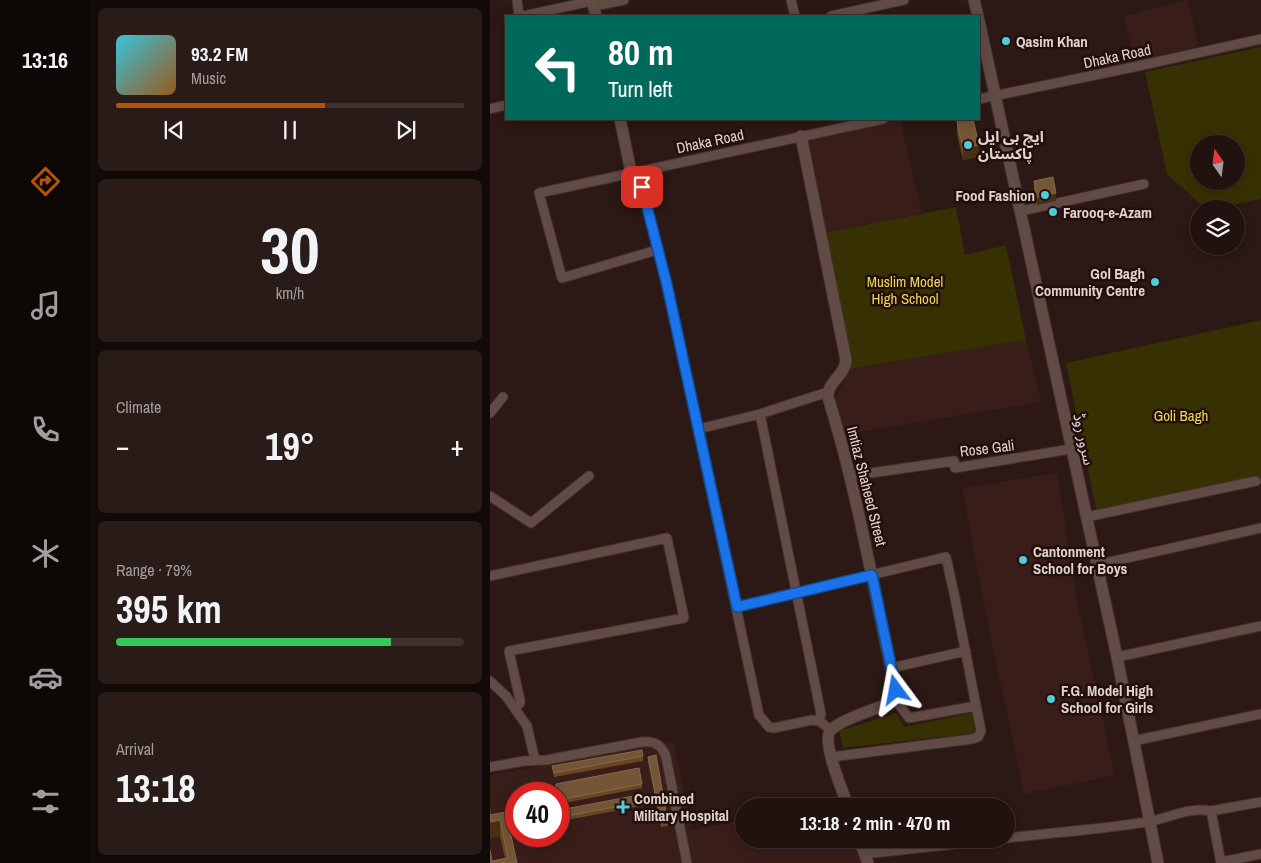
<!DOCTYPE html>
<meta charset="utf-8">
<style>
body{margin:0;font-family:"Archivo Narrow","Noto Sans Arabic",sans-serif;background:#291b18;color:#f1f3f6;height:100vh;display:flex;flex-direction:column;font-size:19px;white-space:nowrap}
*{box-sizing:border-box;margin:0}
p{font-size:16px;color:#a29e9e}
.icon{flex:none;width:28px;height:28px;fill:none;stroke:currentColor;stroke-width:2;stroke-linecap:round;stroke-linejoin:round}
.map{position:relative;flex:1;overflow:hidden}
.panel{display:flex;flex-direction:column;gap:8px;padding:8px;background:#120a08;width:400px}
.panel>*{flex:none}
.guide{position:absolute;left:15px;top:15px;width:475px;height:105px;border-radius:0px;box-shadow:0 2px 12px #0003,0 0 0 1px #3e322f;background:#00695c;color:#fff;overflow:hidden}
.needle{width:32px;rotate:346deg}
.fabs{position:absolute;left:700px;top:135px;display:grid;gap:10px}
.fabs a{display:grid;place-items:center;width:55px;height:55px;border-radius:50%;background:#21120f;box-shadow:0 2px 12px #0003,0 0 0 1px #3e322f;font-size:25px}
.speed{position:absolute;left:15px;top:782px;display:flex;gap:10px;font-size:25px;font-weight:700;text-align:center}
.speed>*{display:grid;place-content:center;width:65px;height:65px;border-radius:50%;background:#21120f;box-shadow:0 2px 12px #0003,0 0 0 1px #3e322f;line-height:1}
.speed .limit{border:8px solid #d22;background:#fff;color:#111}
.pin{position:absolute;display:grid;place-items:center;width:42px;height:42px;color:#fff;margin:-21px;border-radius:10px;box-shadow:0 2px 8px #0006}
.me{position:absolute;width:55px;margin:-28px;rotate:347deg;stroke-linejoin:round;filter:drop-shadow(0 0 4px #0008)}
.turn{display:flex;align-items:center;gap:18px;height:105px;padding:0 20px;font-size:22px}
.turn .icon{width:65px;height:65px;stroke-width:2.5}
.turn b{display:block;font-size:35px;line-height:42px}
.big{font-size:38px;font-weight:800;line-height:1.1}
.panel .tile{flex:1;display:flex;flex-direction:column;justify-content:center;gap:8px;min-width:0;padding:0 18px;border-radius:8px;background:#291b18}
.panel .dial{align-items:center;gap:0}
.dial b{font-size:65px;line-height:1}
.song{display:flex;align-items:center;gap:15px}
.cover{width:60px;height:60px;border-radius:8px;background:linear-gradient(135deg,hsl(190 70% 55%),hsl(30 70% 35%))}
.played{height:5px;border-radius:2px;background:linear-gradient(90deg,#b45309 60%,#3e322f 60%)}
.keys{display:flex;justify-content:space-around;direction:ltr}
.heat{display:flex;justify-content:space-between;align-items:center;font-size:28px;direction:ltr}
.charge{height:8px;border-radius:4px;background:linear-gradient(90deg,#34c759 79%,#3e322f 0)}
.trip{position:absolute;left:245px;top:798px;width:280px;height:50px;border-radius:25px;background:#21120f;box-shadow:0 2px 12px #0003,0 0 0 1px #3e322f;font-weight:800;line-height:50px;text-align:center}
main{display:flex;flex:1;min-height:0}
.dock{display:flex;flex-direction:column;width:90px;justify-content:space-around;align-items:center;background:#0d0706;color:#a29e9e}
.dock .icon{width:35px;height:35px}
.dock .current{color:#b45309}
.dock b{font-size:22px;color:#f1f3f6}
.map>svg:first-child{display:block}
.built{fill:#391d19;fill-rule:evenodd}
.green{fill:#373003;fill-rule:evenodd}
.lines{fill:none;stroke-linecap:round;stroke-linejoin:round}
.minor-casing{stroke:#41322f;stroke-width:11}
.tertiary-casing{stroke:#41322f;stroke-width:13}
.minor{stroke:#624a45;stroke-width:9}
.tertiary{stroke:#624a45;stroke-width:11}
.wall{fill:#674724}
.shaded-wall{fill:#4a2e16}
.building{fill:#745636;stroke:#85694e}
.route-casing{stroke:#114b97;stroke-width:12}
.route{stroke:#1a73e8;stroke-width:9}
.poi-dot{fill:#52cbd8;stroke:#220f0c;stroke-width:2}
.labels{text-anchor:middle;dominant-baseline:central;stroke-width:5;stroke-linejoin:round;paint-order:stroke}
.poi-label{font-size:15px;font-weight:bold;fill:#e1d3d0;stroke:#220f0c;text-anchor:start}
.street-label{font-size:15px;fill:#e1d3d0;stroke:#220f0c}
.park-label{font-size:15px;fill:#ebd759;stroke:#220f0c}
</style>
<main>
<nav class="dock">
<b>13:16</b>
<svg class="icon current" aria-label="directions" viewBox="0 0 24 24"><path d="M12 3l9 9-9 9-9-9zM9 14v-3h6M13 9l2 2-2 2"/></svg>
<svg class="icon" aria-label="music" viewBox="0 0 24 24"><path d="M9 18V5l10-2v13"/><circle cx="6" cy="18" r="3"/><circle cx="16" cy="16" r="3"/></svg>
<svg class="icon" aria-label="phone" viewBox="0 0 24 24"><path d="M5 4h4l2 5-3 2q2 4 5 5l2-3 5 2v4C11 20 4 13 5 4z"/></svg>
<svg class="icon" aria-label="climate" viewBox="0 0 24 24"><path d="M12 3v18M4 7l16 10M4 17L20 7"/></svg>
<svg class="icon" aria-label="car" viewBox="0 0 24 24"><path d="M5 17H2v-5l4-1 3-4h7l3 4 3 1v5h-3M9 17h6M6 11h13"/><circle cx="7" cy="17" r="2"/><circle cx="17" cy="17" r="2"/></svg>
<svg class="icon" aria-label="filters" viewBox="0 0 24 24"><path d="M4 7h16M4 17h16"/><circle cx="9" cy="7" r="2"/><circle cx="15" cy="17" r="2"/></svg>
</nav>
<section class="panel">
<div class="tile">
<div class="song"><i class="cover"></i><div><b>93.2 FM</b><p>Music</p></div></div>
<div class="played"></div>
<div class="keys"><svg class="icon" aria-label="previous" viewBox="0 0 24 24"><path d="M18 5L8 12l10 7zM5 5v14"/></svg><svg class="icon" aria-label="pause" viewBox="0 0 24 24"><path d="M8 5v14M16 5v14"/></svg><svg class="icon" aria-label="next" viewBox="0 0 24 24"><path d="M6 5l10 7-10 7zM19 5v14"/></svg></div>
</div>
<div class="tile dial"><b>30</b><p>km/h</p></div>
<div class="tile"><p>Climate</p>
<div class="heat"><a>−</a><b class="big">19°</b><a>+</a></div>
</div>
<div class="tile"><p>Range · 79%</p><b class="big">395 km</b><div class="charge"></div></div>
<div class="tile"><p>Arrival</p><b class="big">13:18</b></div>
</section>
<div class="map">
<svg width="771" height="863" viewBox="0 0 771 863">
<rect width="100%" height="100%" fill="#2c1814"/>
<path class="built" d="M694 0H698L709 47 645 61 634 17Z
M404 119H410L432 213 334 233 315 138Z
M536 340 551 402 352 435 344 401 360 369Z
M567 473 587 602 625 775 534 794 498 624 472 488Z
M184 742 202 830 254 820V839H363L372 863H0V775ZM26 794H69V836H26Z
M348 800 350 806H319Z"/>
<path class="green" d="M771 47V199L725 209H716L677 174 655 72ZM709 144H746V181H709Z
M466 207 475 255 516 245 536 340 360 369 334 233Z
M771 320V477L606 509 576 363Z
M406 713 414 727 482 713 485 733 353 748 349 731Z"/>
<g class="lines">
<defs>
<path id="minor" d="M27 0 29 16
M301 0 305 16
M104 6 134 0
M33 16 102 1
M341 16 414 0
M489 99 639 68 771 39
M0 109 16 105
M148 171 177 285 208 429 270 414 338 392
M531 211 654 184
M167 250 72 278 49 193 393 119
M0 413 13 397
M270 414 331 714 329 721
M208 429 269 715 279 727 284 728 322 720 329 721 341 730
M360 476 464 461 465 468 581 449
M0 496 41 523 99 476
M596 517 766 481
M606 565 771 528
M0 576 177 538 194 618 19 651 30 700V703L25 708
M247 607 456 557 465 598 491 731 488 737 482 739 341 757
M627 657 771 626
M401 668 476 651
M0 681 16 696 37 726 45 760
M405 699 419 718 486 706
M643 741 771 714
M0 767 34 761 56 760 152 742C165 741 172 745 176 757L197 863
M721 811 771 802
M516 838C563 833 611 829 657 822 677 819 700 806 721 811L731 863
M374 854 510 839
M731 862 771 854"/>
<path id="tertiary" d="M102 0 106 16
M484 0 488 16
M489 21 627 657 668 863
M130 119 141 172
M311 136 356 360C355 376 337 382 338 397 368 493 384 593 406 691L405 699 401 703C388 708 347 721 340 731 332 743 353 792 358 806
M369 839 378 863"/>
</defs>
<use href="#minor" class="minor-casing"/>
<use href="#tertiary" class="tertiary-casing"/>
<use href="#minor" class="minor"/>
<use href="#tertiary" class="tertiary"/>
</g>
<path class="wall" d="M467 121 489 157 473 160 467 133Z
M544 181 566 201 547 205 544 189Z
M153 756V761L64 777 62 766Z
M158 757 178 822V826L171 827 158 761Z
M66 784H152V788L69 804V794H67Z
M156 801V805L72 821 70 814V810Z
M0 807 1 815 16 812 27 863 2 861 15 858 10 836 0 838Z"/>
<path class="shaded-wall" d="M489 145V157L473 160V148Z
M566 193V201L547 205V197Z
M0 812H1V822L10 820V836L0 838Z"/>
<path class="building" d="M475 119H483L489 145 473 148 467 121Z
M563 177 566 193 547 197 544 181Z
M152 750 153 756 64 773 62 766Z
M166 755 178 822 171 823 158 757Z
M149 768 152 784 69 800V794H67L66 784Z
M154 794 156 801 72 817 70 810Z
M16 812 27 863H0V850L2 861 18 858 10 820 0 822V815Z"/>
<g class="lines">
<defs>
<path id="route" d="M152 187 177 285 247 607 382 575 406 690"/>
</defs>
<use href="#route" class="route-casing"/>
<use href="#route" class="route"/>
</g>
<g class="poi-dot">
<circle cx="516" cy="41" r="5"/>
<circle cx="478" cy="145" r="5"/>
<circle cx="555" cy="195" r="5"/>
<circle cx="563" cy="212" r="5"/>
<circle cx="665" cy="282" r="5"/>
<circle cx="533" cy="560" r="5"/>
<circle cx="561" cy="699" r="5"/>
<path d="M130.5 799.5h5v5h5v5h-5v5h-5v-5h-5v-5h5z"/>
</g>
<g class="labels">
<g class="poi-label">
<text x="526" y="41">Qasim Khan</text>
<text x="488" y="136">ایچ بی ایل<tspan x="488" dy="17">پاکستان</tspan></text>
<text x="545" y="195" text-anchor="end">Food Fashion</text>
<text x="573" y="212">Farooq-e-Azam</text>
<text x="655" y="273" text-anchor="end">Gol Bagh<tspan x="655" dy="17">Community Centre</tspan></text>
<text x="543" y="551">Cantonment<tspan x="543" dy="17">School for Boys</tspan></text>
<text x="571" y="690">F.G. Model High<tspan x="571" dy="17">School for Girls</tspan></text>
<text x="144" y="798">Combined<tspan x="144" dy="17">Military Hospital</tspan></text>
</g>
<g class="street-label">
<text transform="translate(627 56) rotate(-12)">Dhaka Road</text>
<text transform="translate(220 141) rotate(-12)">Dhaka Road</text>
<text transform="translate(594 439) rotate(78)">سرور روڈ</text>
<text transform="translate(497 448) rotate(-7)">Rose Gali</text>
<text transform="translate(377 486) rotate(76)">Imtiaz Shaheed Street</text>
</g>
<g class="park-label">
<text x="415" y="281">Muslim Model<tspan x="415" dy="17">High School</tspan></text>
<text x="691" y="415">Goli Bagh</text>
</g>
</g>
</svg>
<div class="fabs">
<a><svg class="needle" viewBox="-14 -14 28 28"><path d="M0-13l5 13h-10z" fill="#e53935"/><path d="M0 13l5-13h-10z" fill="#a29e9e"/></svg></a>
<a><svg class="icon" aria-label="layers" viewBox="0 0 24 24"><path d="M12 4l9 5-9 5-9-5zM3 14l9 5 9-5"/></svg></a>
</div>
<div class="speed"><div class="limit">40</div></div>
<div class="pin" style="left:152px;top:187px;background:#d93025"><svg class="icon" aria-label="arrive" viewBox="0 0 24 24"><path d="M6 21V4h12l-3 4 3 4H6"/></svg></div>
<svg class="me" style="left:406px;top:690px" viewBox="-20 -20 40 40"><path d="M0-17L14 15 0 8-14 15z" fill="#1a73e8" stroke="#fff" stroke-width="4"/></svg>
<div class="trip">13:18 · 2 min · 470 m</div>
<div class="guide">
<div class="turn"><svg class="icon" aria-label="left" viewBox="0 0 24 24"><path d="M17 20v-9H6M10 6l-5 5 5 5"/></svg><div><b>80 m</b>Turn left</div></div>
</div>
</div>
</main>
